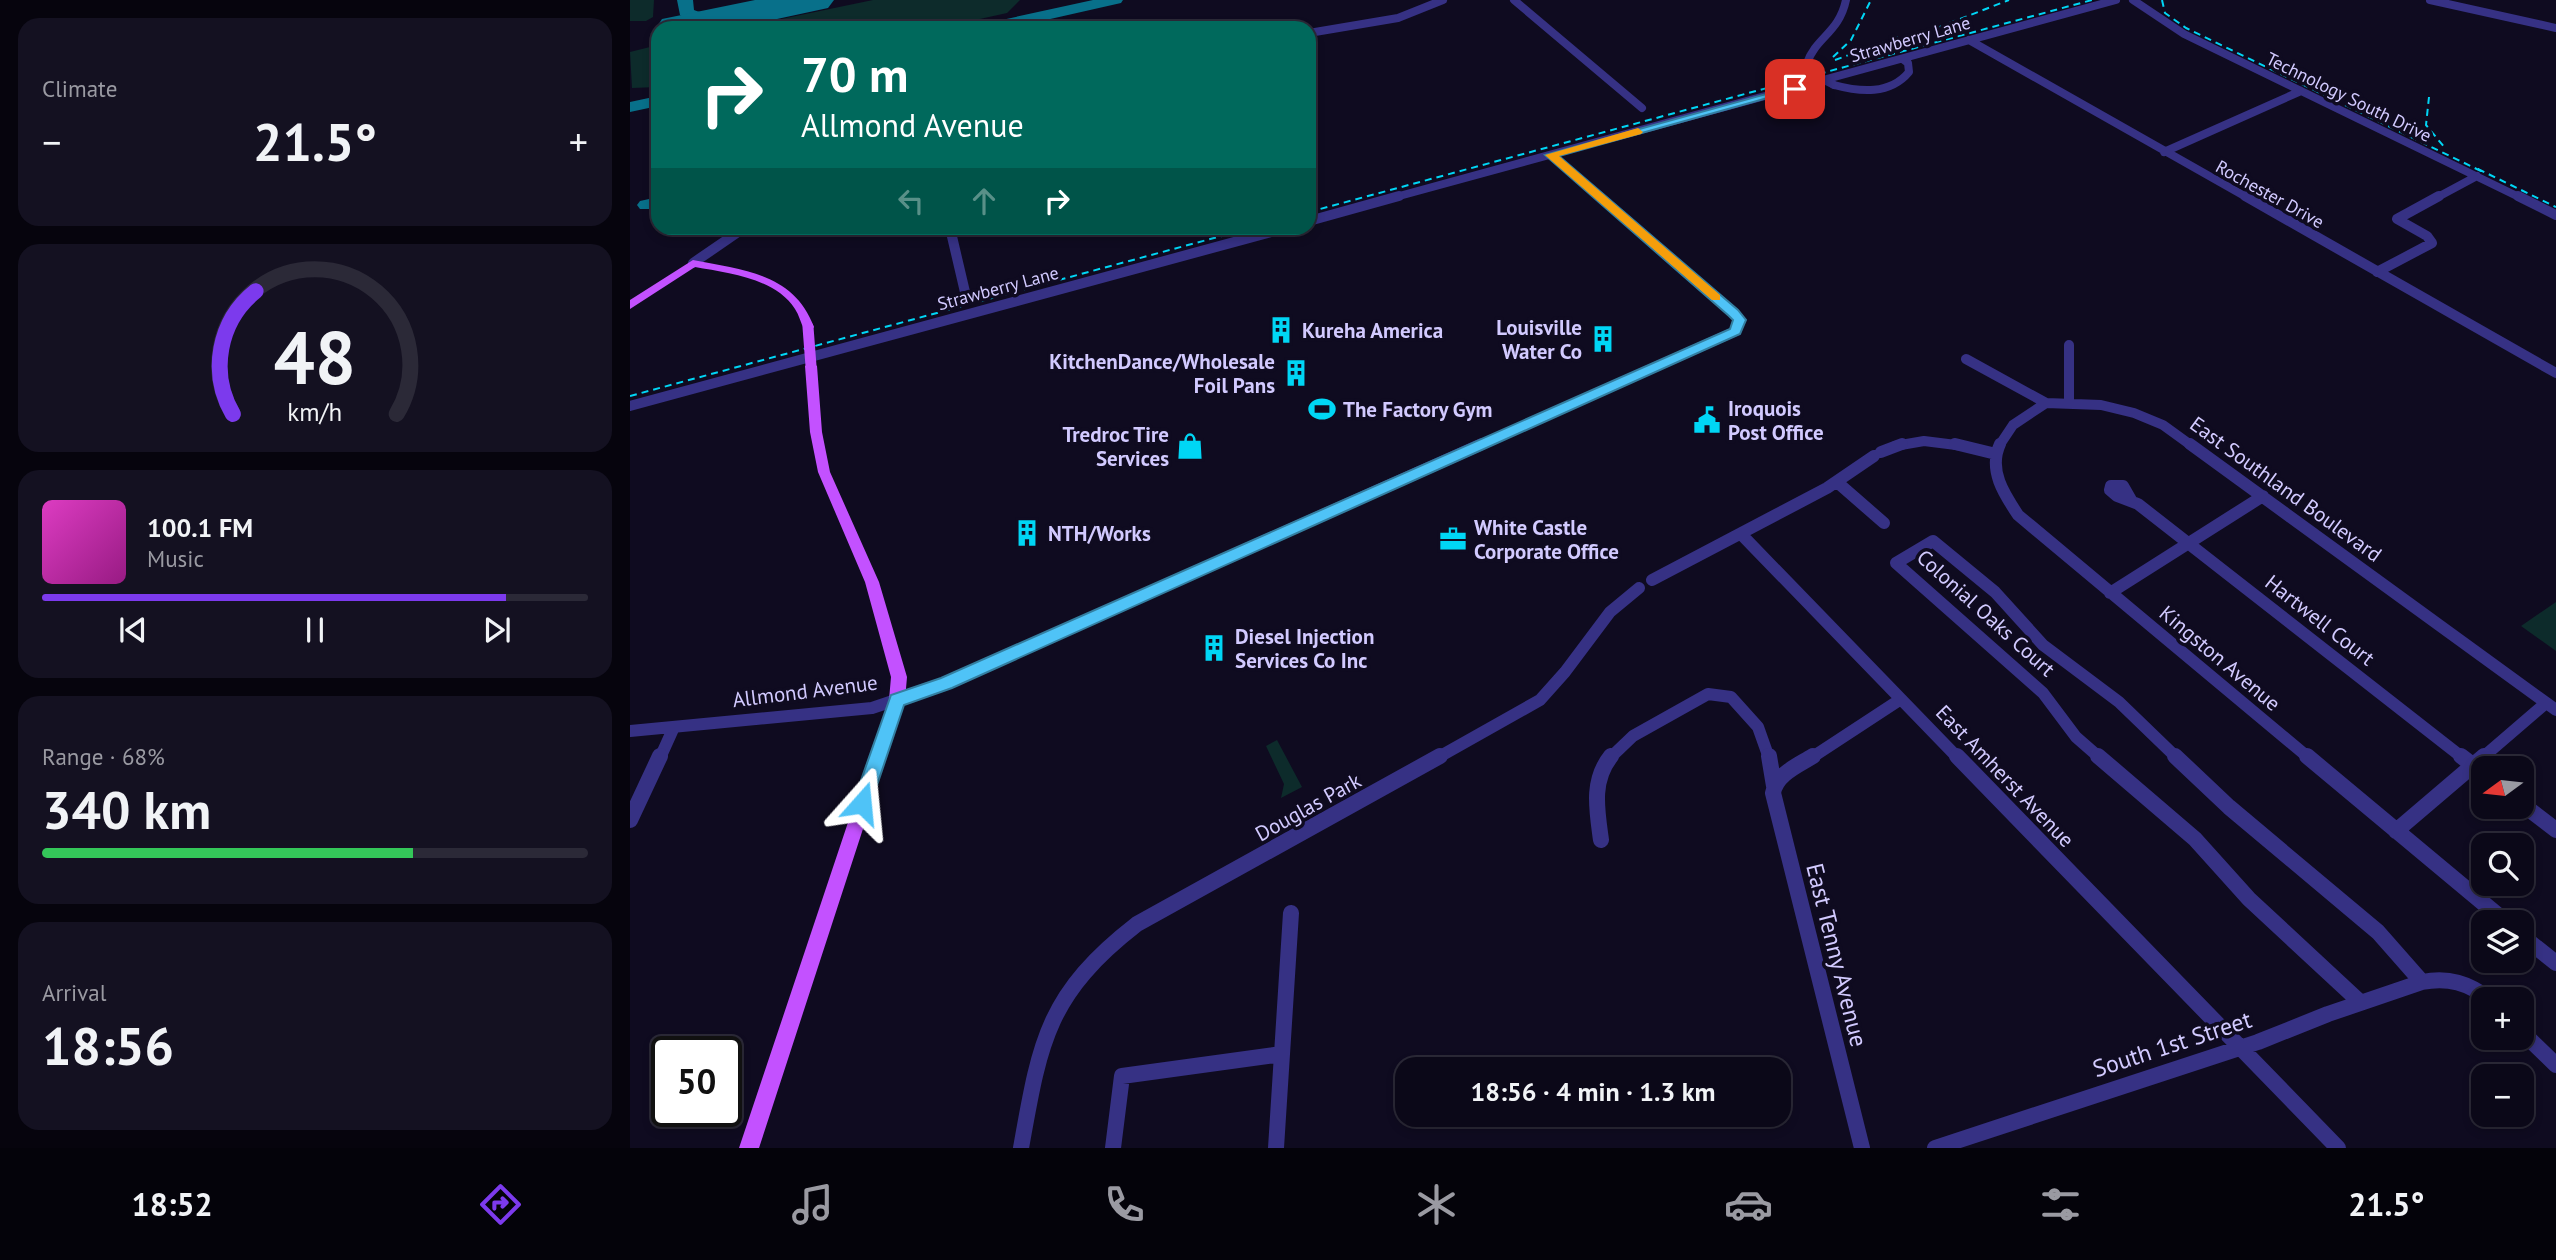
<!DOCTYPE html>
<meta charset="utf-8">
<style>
body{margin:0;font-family:"PT Sans",sans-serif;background:#141121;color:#f1f3f6;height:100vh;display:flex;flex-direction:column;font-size:26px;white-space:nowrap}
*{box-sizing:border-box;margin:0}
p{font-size:23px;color:#9a9aa2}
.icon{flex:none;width:38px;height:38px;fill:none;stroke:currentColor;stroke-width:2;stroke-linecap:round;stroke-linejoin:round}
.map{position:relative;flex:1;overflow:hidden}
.sheet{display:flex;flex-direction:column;gap:18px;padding:18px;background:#06040d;width:630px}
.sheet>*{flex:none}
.banner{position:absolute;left:21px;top:21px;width:665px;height:214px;border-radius:21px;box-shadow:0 4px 10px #0003,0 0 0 2px #2b2937;background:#00695c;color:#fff;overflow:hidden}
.needle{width:46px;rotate:255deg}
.controls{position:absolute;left:1841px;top:756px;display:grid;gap:14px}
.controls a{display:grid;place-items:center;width:63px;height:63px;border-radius:14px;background:#0b0818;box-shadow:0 4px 10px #0003,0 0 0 2px #2b2937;font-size:35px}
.speed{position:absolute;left:21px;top:1036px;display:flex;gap:14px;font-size:35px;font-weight:700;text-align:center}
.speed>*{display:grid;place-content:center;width:91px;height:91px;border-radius:50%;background:#0b0818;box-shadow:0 4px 10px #0003,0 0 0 2px #2b2937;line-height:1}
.speed .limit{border:4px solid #111;border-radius:10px;background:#fff;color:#111}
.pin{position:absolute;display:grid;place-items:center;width:60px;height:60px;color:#fff;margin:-30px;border-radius:14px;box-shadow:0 4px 10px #0006}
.me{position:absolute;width:77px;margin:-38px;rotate:18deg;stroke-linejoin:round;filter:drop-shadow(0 0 5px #0008)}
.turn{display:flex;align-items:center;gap:24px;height:147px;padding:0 35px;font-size:32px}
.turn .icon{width:91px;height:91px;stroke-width:2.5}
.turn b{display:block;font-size:49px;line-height:60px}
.lanes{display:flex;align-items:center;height:66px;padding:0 35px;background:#0003;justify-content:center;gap:35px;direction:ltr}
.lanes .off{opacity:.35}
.big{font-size:52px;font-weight:600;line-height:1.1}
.sheet .tile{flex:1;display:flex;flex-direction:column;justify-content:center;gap:10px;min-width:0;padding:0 24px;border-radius:21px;background:#141121}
.sheet .dial{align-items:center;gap:0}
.dial svg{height:182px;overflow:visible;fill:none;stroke:#2b2937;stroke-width:7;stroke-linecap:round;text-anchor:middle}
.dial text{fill:#f1f3f6;stroke:none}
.song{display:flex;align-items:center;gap:21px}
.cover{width:84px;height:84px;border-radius:10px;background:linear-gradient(135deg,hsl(310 70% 55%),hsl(310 70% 35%))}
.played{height:7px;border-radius:4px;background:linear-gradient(90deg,#7c3aed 85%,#2b2937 85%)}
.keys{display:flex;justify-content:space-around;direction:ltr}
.heat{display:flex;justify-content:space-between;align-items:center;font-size:38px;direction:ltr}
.charge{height:10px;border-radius:5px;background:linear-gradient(90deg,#34c759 68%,#2b2937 0)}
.trip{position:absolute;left:765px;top:1057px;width:396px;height:70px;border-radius:21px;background:#0b0818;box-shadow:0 4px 10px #0003,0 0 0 2px #2b2937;font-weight:600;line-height:70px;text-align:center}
.tab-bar{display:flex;height:112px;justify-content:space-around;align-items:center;background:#04030a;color:#9a9aa2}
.tab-bar .icon{width:49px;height:49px}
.tab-bar .active{color:#7c3aed}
.tab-bar b{font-size:32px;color:#f1f3f6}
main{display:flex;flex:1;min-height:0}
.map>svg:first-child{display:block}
.green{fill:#0d2b2b}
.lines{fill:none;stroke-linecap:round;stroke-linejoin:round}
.taxiway{fill:#08708a;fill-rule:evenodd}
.runway{fill:#08708a;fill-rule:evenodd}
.minor-far3{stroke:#363184;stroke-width:8}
.minor-far2{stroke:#363184;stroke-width:10}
.minor-far1{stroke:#363184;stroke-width:12}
.minor{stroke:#363184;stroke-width:16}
.major{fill:#c351ff;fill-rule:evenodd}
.rail{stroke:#00d6f5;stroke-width:2;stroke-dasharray:7 5;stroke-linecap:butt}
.minor-bridge{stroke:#363184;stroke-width:8}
.major-bridge{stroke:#c351ff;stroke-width:11}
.route{fill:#4fc3f7;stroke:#337fa1;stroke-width:2}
.slow{fill:#f59e0b}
.labels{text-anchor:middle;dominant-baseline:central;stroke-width:7;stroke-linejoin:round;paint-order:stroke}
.far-street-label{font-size:18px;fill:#d2caff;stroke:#0f0b20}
.poi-label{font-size:21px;font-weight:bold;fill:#d2caff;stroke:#0f0b20;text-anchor:start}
.street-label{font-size:21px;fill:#d2caff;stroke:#0f0b20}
.near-street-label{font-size:24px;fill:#d2caff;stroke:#0f0b20}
</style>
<main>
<section class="sheet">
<div class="tile"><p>Climate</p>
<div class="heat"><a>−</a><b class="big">21.5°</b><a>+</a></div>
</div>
<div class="tile dial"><svg viewBox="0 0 100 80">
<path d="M14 69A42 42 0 1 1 86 69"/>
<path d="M14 69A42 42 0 0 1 24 15" stroke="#7c3aed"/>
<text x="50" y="56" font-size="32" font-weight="700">48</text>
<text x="50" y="72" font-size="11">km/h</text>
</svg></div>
<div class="tile">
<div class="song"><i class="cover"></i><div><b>100.1 FM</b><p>Music</p></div></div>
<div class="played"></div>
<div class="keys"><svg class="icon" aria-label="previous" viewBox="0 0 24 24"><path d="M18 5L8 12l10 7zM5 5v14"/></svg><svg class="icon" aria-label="pause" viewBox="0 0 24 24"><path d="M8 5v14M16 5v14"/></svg><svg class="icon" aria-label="next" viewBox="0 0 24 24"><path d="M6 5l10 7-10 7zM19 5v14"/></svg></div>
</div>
<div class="tile"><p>Range · 68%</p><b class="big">340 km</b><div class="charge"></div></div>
<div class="tile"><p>Arrival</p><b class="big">18:56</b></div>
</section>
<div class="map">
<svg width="1926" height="1148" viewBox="0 0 1926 1148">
<rect width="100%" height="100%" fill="#0f0b20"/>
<path class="green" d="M0 0H24L23 17 16 21H0Z
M243 0H390L377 13 309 28H289L290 24 299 21 277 22 278 28H108Z
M28 45V87L2 88 0 52Z
M1926 602V651L1891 626Z
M647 740 672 787 651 798 654 784 636 746Z"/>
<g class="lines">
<path class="taxiway" d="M47 0H63L64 10C85 20 135 4 158 0L169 1 171 4 163 9C128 15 84 32 50 15Z
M463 0H493L491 3 380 28H350L358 23Z
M28 96V106L0 112V102Z
M28 197V209H10L7 205 10 201Z"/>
<path class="runway" d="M125 0H204L198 8 105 28H28V31L26 28 32 19Z"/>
<path class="minor-far3" d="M884 0 1012 108
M1503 0 1554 34 1891 198
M1800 0 1926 28
M679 33 768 18 813 0
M1339 40 1618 198
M1177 63C1186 37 1209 33 1216 0
M1204 85C1230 92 1260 95 1279 72L1278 63 1274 60
M1534 152 1671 91
M921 155 971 198
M762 198 1486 0
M1806 198 1847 176"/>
<path class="minor-far2" d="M1615 196 1926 373
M1888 196 1926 215
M679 221 769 196
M320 228 335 292
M63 263 114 228
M1747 272 1802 243 1797 236 1767 219 1809 196
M1439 345V402
M1336 359 1416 403 1471 405 1504 413 1533 425 1562 446
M0 406 656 228
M848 446 1106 331 1109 320 1104 313 969 196
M1265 446 1294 441 1334 446
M1369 446 1383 425 1416 403"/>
<path class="minor-far1" d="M1325 444 1366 454
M1370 444C1358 470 1374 494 1388 515L1679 758
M1560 444 1926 710
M1251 452 1272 444
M1207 482 1254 523
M1501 500 1493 486H1481L1480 490 1487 496 1508 504 1833 758
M1111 534 1328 758
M1022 580 1197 488 1244 456
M1480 593 1633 496
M0 731 242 708 316 683 852 444
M30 758 44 727
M807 758 910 700 935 672 980 612 1009 588
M980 758 1003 736 1078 694 1101 697 1128 727 1139 758
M1181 758 1271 699
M1470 758 1446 737 1413 693 1266 563 1303 541 1365 592 1413 645 1489 702 1547 758
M1852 758 1916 703"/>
<path class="minor" d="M1139 756 1144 786
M1183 756C1169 765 1146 774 1143 793L1232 1148
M1327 756 1708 1148
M1468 756 1565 839 1619 899 1730 1002
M1545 756 1599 807 1748 932 1792 982C1819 977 1838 983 1859 999
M1677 756 1876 922
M1831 756 1853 773
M1892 804 1926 830
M0 820 30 756
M1766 831 1854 756
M971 840C967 810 961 781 981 756
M1892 936 1926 963
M1892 1032 1926 1065
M391 1148C410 1041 417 994 507 924L810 756
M483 1148 492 1076 652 1054
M646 1148 661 913
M1305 1148 1628 1042 1698 1014 1792 982"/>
<path class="major" d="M63 260C113 270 164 273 184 327L182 330H174C171 323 169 315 165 309 145 278 98 273 65 267L0 309V300Z
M181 362 187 366 192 432 200 472 249 582 277 677 275 700 129 1148H109L259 700 261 677 235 582 188 472 180 432 175 366Z"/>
<path class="rail" d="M1532 0 1535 13 1556 28 1855 173
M1263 45 1379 0
M1203 57 1221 40 1241 0
M1205 60 1271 36
M1799 97 1796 125 1815 148
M1848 169 1926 207
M679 212 1462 0
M0 396 621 228"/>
<path class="minor-bridge" d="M1177 63 1186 76 1204 85"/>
<path class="major-bridge" d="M178 327 181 366"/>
</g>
<path class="route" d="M1162 87 1170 89 929 156 1108 310 1116 320 1110 334 322 688 274 705 239 809 232 812 226 809 223 803 261 695 311 678 1100 329 1103 320 1099 316 915 155Z"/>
<path class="slow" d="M1008 128 1013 132 1011 134 929 156 1090 295V300H1082L915 155Z"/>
<defs>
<symbol id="building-bare" viewBox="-9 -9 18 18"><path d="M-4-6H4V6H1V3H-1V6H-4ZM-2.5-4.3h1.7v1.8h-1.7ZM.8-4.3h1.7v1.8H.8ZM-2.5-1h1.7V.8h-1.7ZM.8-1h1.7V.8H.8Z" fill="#00d6f5" stroke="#0f0b20" stroke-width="2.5" paint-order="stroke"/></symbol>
<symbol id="stadium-bare" viewBox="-9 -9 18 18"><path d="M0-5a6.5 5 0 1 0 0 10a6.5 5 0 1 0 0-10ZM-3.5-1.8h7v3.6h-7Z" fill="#00d6f5" stroke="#0f0b20" stroke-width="2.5" paint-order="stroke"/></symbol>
<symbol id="civic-bare" viewBox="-9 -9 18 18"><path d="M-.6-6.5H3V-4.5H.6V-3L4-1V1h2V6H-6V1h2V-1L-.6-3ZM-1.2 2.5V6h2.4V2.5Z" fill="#00d6f5" stroke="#0f0b20" stroke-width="2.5" paint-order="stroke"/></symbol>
<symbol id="shop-bare" viewBox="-9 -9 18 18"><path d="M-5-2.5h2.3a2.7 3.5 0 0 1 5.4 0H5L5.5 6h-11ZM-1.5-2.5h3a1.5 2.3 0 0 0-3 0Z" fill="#00d6f5" stroke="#0f0b20" stroke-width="2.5" paint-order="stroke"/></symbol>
<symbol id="office-bare" viewBox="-9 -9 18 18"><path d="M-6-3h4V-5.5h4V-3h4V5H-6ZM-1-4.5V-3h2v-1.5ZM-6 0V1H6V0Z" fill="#00d6f5" stroke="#0f0b20" stroke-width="2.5" paint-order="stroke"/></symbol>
</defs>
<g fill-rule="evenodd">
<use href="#building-bare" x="632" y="311" width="38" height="38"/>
<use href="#building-bare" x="954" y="320" width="38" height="38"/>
<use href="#building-bare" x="647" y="354" width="38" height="38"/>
<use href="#stadium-bare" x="673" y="390" width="38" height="38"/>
<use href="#civic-bare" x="1058" y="401" width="38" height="38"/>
<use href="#shop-bare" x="541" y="427" width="38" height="38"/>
<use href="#building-bare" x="378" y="514" width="38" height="38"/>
<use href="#office-bare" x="804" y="520" width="38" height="38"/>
<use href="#building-bare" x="565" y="629" width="38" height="38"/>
</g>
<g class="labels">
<g class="far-street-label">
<text transform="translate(1280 39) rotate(-16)">Strawberry Lane</text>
<text transform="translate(1719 97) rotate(26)">Technology South Drive</text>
<text transform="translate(1640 194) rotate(29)">Rochester Drive</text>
<text transform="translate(368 288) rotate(-15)">Strawberry Lane</text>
</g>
<g class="poi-label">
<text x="952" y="327" text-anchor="end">Louisville<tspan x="952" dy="24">Water Co</tspan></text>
<text x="672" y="330">Kureha America</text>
<text x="645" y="361" text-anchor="end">KitchenDance/Wholesale<tspan x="645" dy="24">Foil Pans</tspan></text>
<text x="1098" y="408">Iroquois<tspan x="1098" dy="24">Post Office</tspan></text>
<text x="713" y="409">The Factory Gym</text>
<text x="539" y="434" text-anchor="end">Tredroc Tire<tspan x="539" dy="24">Services</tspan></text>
<text x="844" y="527">White Castle<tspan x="844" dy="24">Corporate Office</tspan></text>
<text x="418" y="533">NTH/Works</text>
<text x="605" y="636">Diesel Injection<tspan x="605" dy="24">Services Co Inc</tspan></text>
</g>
<g class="street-label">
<text transform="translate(1656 489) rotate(36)">East Southland Boulevard</text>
<text transform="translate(1356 613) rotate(42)">Colonial Oaks Court</text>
<text transform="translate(1690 620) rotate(38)">Hartwell Court</text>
<text transform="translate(1590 658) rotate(40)">Kingston Avenue</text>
<text transform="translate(175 691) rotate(-7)">Allmond Avenue</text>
<text transform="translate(1375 776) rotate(46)">East Amherst Avenue</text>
<text transform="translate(678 807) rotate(-29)">Douglas Park</text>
</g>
<g class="near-street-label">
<text transform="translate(1207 955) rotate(76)">East Tenny Avenue</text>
<text transform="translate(1542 1044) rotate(-18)">South 1st Street</text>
</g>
</g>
</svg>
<div class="controls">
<a><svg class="needle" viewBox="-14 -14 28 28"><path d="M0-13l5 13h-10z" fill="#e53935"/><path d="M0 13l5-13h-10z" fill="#9a9aa2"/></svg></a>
<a><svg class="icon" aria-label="search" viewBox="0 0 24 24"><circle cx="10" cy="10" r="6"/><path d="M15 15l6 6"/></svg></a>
<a><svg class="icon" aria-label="layers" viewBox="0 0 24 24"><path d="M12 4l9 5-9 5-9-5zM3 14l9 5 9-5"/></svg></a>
<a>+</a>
<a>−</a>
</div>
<div class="speed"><div class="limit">50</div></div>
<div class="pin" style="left:1165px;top:89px;background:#d93025"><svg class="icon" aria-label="arrive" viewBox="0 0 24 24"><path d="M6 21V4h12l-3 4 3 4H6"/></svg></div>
<svg class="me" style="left:232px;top:803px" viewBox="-20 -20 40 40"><path d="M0-17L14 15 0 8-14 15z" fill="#4fc3f7" stroke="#fff" stroke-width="4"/></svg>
<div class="trip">18:56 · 4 min · 1.3 km</div>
<div class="banner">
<div class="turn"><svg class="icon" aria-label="right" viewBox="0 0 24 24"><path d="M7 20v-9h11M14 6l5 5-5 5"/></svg><div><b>70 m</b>Allmond Avenue</div></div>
<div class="lanes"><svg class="icon off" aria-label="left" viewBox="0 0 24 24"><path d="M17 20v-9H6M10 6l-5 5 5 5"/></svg><svg class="icon off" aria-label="ahead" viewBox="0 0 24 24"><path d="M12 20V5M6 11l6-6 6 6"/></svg><svg class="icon" aria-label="right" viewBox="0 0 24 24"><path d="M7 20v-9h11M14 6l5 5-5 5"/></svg></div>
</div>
</div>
</main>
<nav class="tab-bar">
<b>18:52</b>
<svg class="icon active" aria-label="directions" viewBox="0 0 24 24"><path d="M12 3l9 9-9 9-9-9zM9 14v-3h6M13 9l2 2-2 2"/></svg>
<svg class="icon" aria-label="music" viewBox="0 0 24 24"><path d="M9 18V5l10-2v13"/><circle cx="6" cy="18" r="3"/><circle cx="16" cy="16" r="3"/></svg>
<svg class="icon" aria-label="phone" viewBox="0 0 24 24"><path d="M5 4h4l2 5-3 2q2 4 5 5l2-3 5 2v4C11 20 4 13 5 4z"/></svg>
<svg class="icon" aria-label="climate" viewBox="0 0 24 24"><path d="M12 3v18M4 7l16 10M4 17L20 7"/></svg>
<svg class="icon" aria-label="car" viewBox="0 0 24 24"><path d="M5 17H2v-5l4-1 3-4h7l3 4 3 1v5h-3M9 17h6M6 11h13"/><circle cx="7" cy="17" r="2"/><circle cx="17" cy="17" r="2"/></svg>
<svg class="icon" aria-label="filters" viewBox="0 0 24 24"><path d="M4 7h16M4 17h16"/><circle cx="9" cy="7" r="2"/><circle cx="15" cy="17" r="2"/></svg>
<b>21.5°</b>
</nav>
